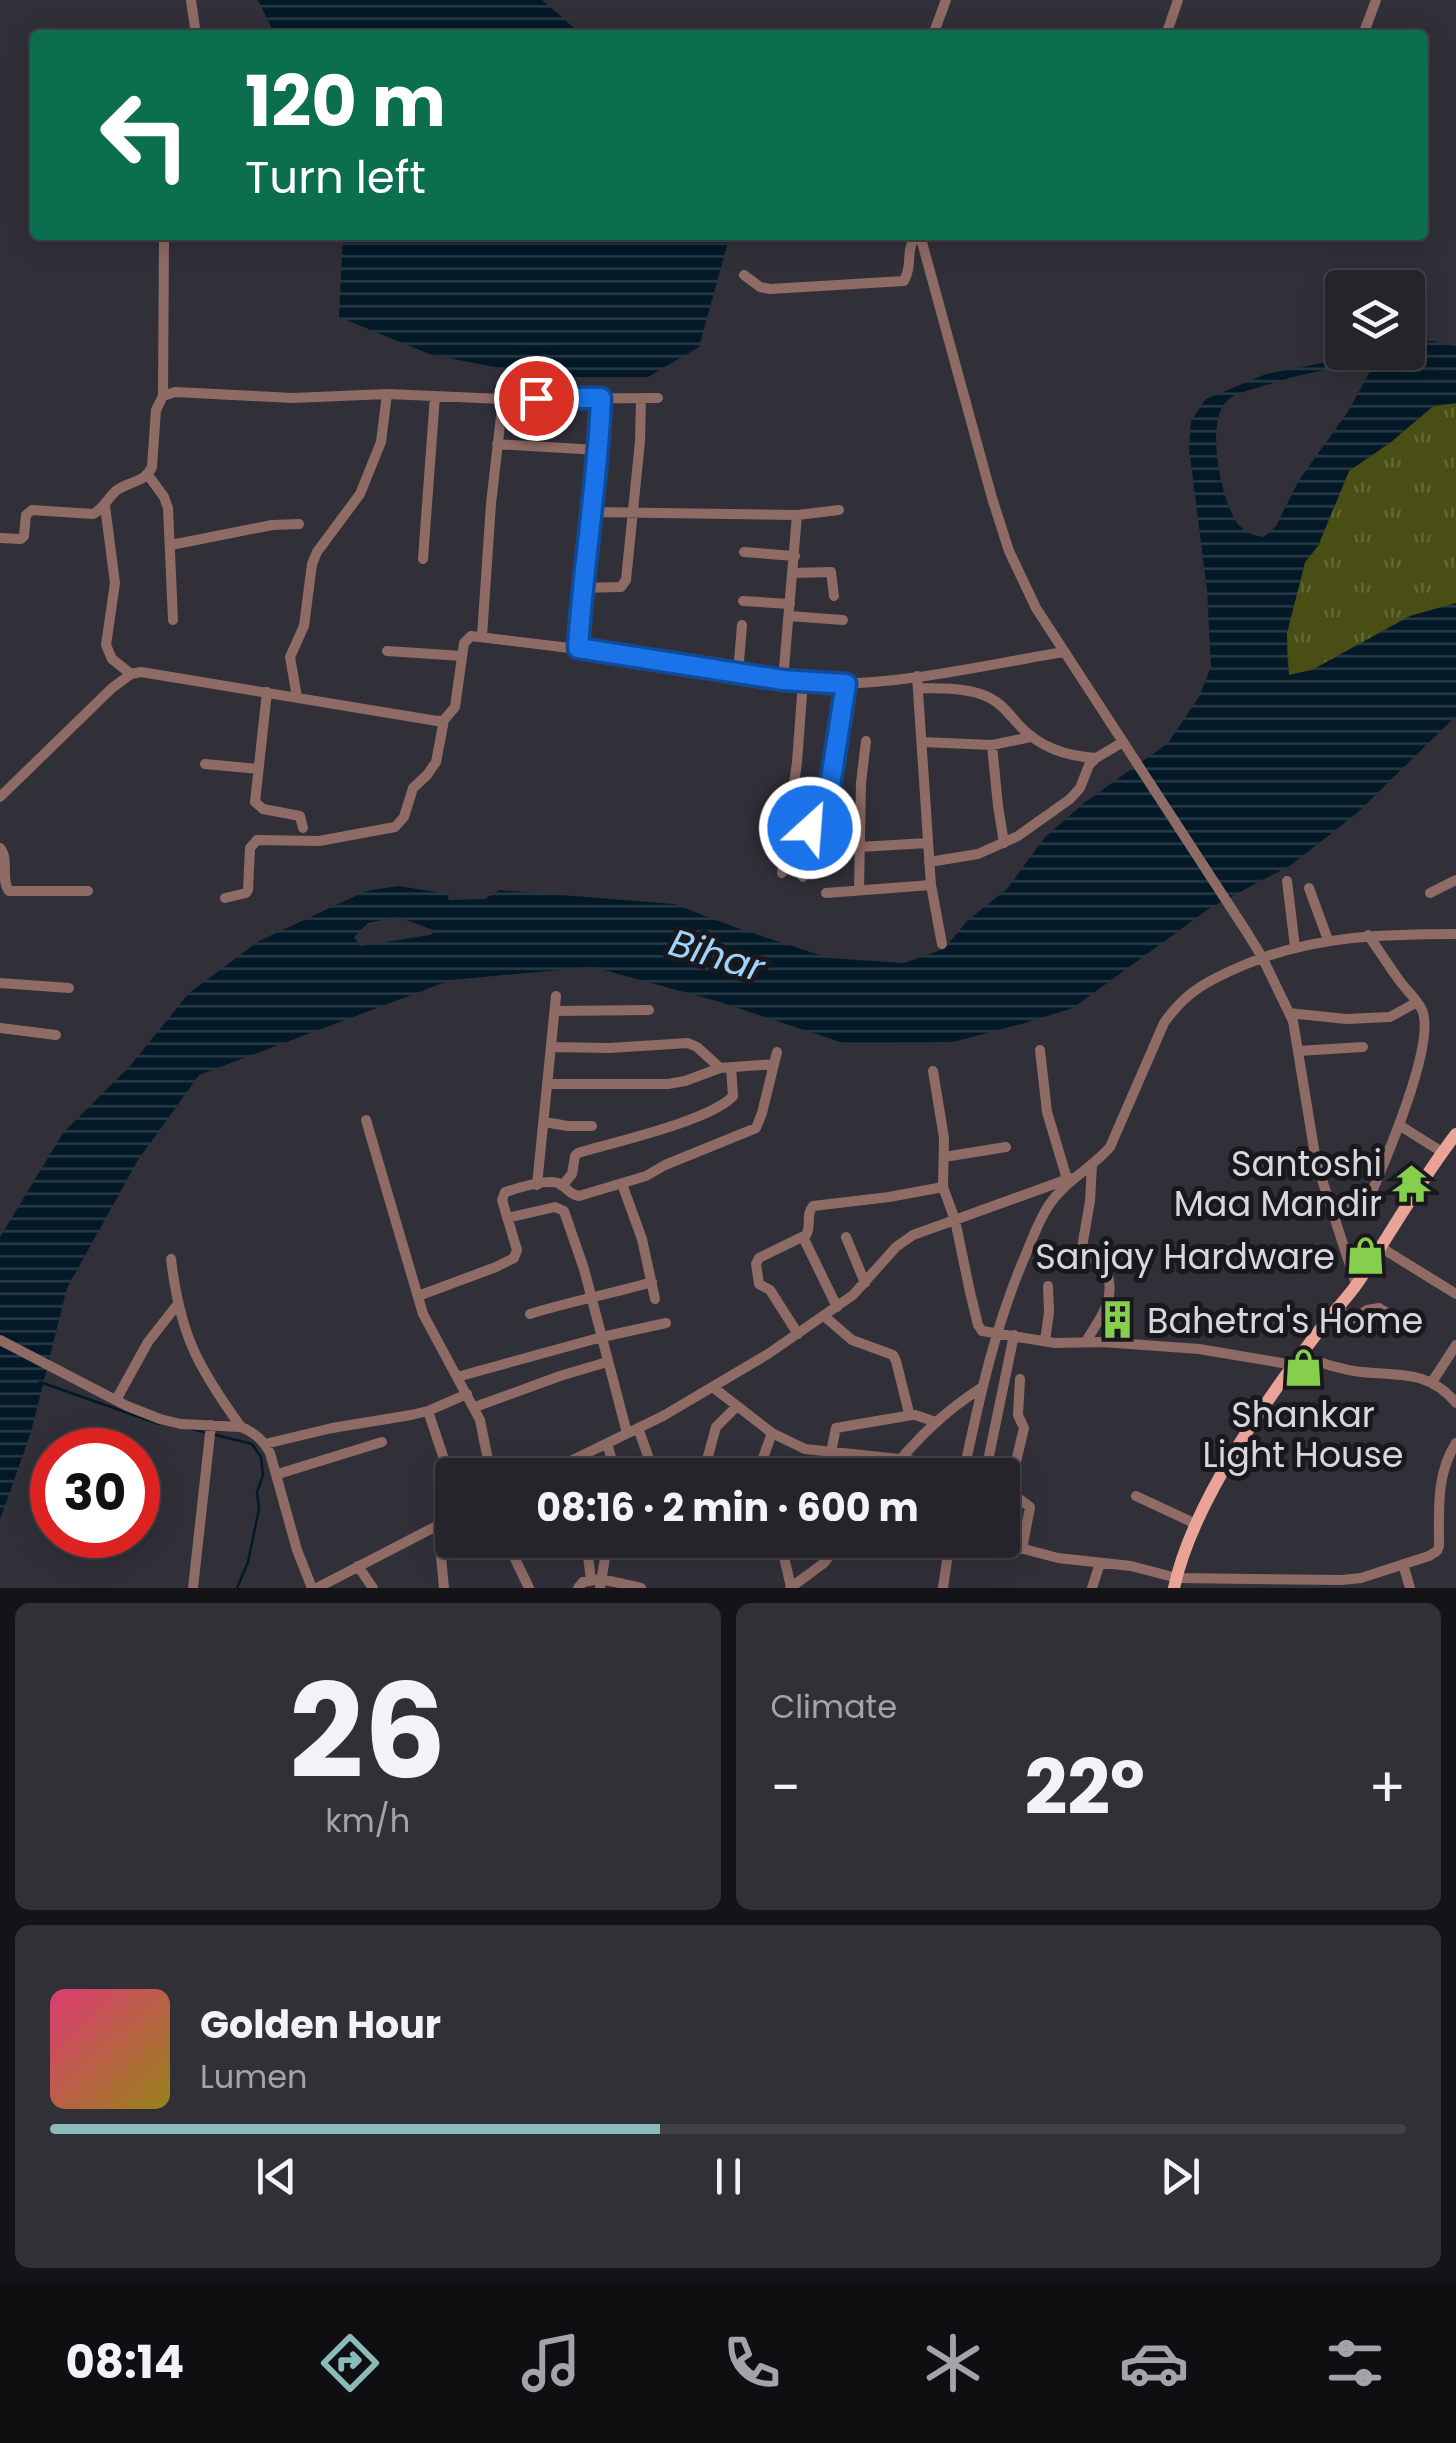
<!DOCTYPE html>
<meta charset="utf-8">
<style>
body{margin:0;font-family:Poppins,sans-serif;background:#313037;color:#f1f3f6;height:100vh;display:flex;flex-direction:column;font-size:38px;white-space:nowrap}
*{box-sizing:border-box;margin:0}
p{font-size:32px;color:#a3a4a9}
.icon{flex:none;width:55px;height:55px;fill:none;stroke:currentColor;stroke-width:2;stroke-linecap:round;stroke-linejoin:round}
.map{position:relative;height:1588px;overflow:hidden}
.sheet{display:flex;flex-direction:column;gap:15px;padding:15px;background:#141418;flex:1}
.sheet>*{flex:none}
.banner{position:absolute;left:30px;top:30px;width:1398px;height:210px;border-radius:10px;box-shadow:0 5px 25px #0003,0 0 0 2px #424147;background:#0b6e4f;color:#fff;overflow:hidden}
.fabs{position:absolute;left:1325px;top:270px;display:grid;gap:20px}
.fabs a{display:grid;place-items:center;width:100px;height:100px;border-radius:10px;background:#25242b;box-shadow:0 5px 25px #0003,0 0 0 2px #424147;font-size:50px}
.speed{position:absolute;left:30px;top:1428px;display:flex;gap:20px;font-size:50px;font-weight:700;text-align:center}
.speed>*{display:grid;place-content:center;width:130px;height:130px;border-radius:50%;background:#25242b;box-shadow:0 5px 25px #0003,0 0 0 2px #424147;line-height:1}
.speed .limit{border:15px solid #d22;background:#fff;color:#111}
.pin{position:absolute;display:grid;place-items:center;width:85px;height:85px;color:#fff;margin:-42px;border:5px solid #fff;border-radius:50%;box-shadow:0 2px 10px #0007}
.me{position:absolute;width:110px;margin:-55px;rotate:26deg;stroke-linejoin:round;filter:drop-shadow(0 0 8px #0008)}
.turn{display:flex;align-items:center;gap:35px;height:210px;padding:0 50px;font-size:45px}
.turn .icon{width:130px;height:130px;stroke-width:2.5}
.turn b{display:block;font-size:70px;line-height:85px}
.big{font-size:75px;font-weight:700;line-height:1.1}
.sheet .widget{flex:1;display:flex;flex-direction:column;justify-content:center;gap:15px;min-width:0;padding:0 35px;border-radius:15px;background:#313037}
.sheet .dial{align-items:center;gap:0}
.dial b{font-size:130px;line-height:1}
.song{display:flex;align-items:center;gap:30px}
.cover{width:120px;height:120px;border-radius:15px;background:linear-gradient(135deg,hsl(340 70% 55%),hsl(50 70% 35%))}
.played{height:10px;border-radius:5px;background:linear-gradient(90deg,#8bbbb9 45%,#424147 45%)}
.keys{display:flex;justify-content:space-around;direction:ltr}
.heat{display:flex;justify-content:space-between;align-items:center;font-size:55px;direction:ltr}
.sheet .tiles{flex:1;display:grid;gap:15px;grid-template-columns:1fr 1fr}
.widget:last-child{grid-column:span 2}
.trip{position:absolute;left:435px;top:1458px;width:585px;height:100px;border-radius:10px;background:#25242b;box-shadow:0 5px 25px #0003,0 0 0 2px #424147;font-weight:700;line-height:100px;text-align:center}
.tabs{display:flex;height:160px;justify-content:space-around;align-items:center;background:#0f0e11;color:#a3a4a9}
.tabs .icon{width:70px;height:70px}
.tabs .active{color:#8bbbb9}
.tabs b{font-size:45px;color:#f1f3f6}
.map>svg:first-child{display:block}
.park{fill:url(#park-tufts)}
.water{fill:url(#water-rules);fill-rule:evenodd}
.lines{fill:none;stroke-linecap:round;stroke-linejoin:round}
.stream{stroke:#031927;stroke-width:2.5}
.minor{stroke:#8e6b65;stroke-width:10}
.major{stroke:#eaa397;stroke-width:12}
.route-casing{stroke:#114b97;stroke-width:25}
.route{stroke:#1a73e8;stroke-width:18}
.labels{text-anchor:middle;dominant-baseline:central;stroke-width:10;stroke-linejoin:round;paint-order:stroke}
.poi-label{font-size:35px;fill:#d8d7dd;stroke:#19191d;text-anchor:end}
.water-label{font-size:38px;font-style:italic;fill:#9ed4fc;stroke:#19191d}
</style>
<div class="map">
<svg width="1456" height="1588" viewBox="0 0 1456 1588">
<defs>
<pattern id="park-tufts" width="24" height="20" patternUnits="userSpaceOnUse" patternTransform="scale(2.5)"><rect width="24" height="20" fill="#484e14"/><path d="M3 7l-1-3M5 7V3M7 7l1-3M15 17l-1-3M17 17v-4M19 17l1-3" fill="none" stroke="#626736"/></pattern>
<pattern id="water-rules" width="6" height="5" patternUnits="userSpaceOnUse" patternTransform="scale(2.5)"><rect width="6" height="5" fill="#031927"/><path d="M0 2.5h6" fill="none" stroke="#273a46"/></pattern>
</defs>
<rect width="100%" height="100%" fill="#313039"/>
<path class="park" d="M1456 403V603L1410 616 1312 670 1289 675 1287 633 1305 562 1318 546 1349 471 1391 442 1434 406Z"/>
<path class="water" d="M258 0H542L573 27 577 35H275Z
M343 235H730L699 347 648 377H544L429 354 339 317Z
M1434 341 1456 346V403L1433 406 1391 442 1349 471 1318 546 1305 562 1287 633V654L1289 675 1312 670 1410 616 1456 603V716L1356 814 1291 865 1210 908 1073 1008 1025 1023 953 1042 846 1044 720 1002 593 967 451 980 199 1075 138 1160 67 1288 31 1432 0 1520V1237L63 1133 130 1066 189 993 259 941 366 891 398 886 449 894 448 900 485 899 499 890 674 904 737 928 829 958 904 963 944 949 968 920 1007 889 1045 837 1084 803 1168 743 1200 695 1211 666 1207 590 1189 448 1191 421 1206 399 1266 374 1333 361 1359 353 1408 352V342ZM1346 366 1372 368 1347 413 1299 480 1276 526 1264 537C1253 536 1246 533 1238 524 1221 502 1204 419 1228 400 1238 392 1252 390 1263 386 1291 377 1317 371 1346 366ZM398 917 436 931 430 935 360 946 354 937 368 923Z"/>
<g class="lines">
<path class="stream" d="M40 1382 159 1424
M192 1429 208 1433
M216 1435 252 1444 261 1457 263 1475 257 1492 259 1509 248 1562 237 1588"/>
<path class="minor" d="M191 0 196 35
M933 35 946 0
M1166 35 1178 0
M1363 35 1376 0
M920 235 992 498 1009 551 1036 608 1246 931 1262 957 1293 1021 1316 1161 1356 1284
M744 275 760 287 770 289 904 281C914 262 904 254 916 235
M163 396 164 235
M497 444 598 450
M148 475 164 497 168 508 173 620
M105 506 115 583 106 645 112 659 131 674
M592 512 797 515 839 510
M0 538 21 539 24 536 26 515 32 510 93 514C104 509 107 498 117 490 130 481 144 483 152 467L156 410 163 396 175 392 293 398 387 394 503 399 658 398
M171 545 272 525 299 524
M744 552 795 556
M423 559 435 396
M793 573 831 572 834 596
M582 588 621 587 626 580 640 441 641 398
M743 601 790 604
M789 616 843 620
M482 636 491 504 503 399
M578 649C584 565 598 482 601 398
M387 651 462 656
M738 673 742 625
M917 676 931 885 942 944
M783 680 797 515
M919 688C942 689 969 687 990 698 1002 704 1009 714 1018 724 1040 748 1066 756 1096 758
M267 692 255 802 263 809 300 816 303 828
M297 697 290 657 304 626 312 564 317 552 360 494 381 442 387 394
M922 742 992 745 1031 737
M992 745 998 806 1004 843
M205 764 258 769
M0 797 112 688 131 674 141 672 437 721 444 720 455 707 464 643 471 636 578 649 824 684C902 685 986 665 1063 652
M859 847 928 843
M0 848C10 860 0 879 9 891H88
M929 862 978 854 1018 836 1070 799 1080 788 1089 765 1096 758 1123 742
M782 873 797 762 803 682
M803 877 810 827 826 811 847 684
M1287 881 1295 947
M1309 888 1328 940
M859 890 861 783 866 741
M826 893 931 885
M1430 893 1456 880
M225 898 246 893 248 890 250 848 257 840 319 841 395 827 404 817 413 788 427 775 436 762 444 720
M0 983 69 988
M555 1011 649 1010
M1289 1013 1346 1019 1390 1017 1417 1002
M0 1028 56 1035
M551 1047 609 1048 688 1043 697 1047 720 1068
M1040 1050 1047 1112 1067 1179
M1298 1051 1363 1047
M933 1071 944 1138 943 1187 955 1220 970 1292 978 1325 982 1331 1055 1343 1102 1342 1199 1349 1294 1365
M548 1084H668L685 1081 720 1068 774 1064
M366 1120 423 1314 480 1420 491 1475
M544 1122 568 1126H592
M1399 1125 1442 1152
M944 1157 1006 1147
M622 1184 642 1239 655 1299
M537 1185 556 996
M562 1186 572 1174 575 1156 578 1153C614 1142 710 1121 733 1096L731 1067
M1331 1204 1361 1206 1368 1201C1383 1166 1437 1043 1422 1010 1417 999 1406 990 1399 980 1388 965 1379 950 1368 935
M507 1218 555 1207 564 1211 584 1269 627 1433
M803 1237 837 1307
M846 1237 865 1283
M1380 1247 1456 1294
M171 1259C180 1334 197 1366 241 1427
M418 1296 496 1267 514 1258 517 1250 502 1200 505 1192C519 1188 544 1179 558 1183 568 1187 567 1194 579 1196L646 1176 665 1165 756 1128 762 1113 777 1052
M1337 1307 1349 1317 1355 1318 1367 1310 1379 1308 1408 1325
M530 1314C571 1301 611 1294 652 1282
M824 1316 852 1340 893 1355 896 1361 909 1413 936 1422
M798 1334 770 1290 759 1284 756 1264 759 1258 806 1235C812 1226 805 1215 813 1206L889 1197 943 1187
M0 1340 127 1406 160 1419 181 1424 241 1427C254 1432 264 1441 270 1453L297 1550 312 1588
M1045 1341 1049 1312 1048 1286
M1085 1343C1097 1322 1113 1305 1109 1281 1108 1274 1108 1270 1103 1265 1097 1260 1087 1258 1081 1253L1090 1201 1092 1165
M1300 1356C1318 1362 1336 1368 1354 1371 1394 1377 1428 1368 1456 1403
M457 1377 602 1337 666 1323
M1020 1379 1018 1415 1024 1428 1009 1491 1030 1507 1022 1549
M1432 1382 1456 1345
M714 1388 772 1433 805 1449 909 1460 963 1472
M116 1400 148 1342 177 1305
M475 1407 560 1376 607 1362
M428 1411 452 1483
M638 1428 648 1456 649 1475
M607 1443 616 1475
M265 1444 332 1428 411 1415 428 1411 467 1394
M831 1452 836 1428 912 1415
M667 1471 691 1467 707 1460 716 1427 737 1406
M278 1474 382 1442
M542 1475 663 1416 768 1354 853 1295 896 1247 913 1235 1071 1178
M767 1475 762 1461 772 1433
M888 1475C914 1441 945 1411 981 1388
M963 1475C979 1400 995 1325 1026 1254 1033 1237 1039 1220 1049 1205 1065 1181 1092 1168 1110 1147L1164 1023C1186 991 1209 980 1244 965 1312 936 1382 934 1456 934
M985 1475 1014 1335
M1136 1496 1196 1524
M438 1525 444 1588
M506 1540 529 1588
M586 1540 591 1580
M780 1540 791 1587
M990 1540 1058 1558 1131 1566 1177 1578 1342 1580 1361 1578 1429 1556 1437 1551 1439 1546C1439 1510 1436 1474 1456 1443
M1403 1564 1410 1588
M358 1566 373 1588
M193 1588 211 1425
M317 1588 452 1518
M578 1588 583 1582 601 1579 641 1588
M600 1588 608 1540
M790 1588 824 1563 841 1540
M943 1588 950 1540
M1092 1588 1100 1563"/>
<path class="major" d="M1174 1588C1193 1500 1270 1394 1325 1323 1336 1309 1349 1296 1359 1281 1391 1232 1420 1181 1456 1134"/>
</g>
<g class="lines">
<defs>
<path id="route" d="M536 398H601C598 482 583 565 578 648L783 680 846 684 826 811 810 828"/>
</defs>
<use href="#route" class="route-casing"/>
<use href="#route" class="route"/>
</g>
<defs>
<symbol id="temple-bare" viewBox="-9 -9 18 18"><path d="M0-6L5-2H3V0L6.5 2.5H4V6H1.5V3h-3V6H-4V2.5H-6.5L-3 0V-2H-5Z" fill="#85cf4c" stroke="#19191d" stroke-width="2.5" paint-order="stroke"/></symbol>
<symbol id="shop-bare" viewBox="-9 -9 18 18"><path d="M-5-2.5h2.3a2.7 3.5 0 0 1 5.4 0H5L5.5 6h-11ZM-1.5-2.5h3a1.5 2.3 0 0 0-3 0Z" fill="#85cf4c" stroke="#19191d" stroke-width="2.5" paint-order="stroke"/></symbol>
<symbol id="building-bare" viewBox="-9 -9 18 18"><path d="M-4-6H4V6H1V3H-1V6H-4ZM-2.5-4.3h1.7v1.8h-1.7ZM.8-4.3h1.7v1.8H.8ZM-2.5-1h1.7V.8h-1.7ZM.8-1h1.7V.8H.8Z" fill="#85cf4c" stroke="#19191d" stroke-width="2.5" paint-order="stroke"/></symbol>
</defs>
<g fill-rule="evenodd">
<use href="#temple-bare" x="1384" y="1156" width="55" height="55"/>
<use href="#shop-bare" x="1338" y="1228" width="55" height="55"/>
<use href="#building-bare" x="1090" y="1292" width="55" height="55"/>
<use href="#shop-bare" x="1276" y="1340" width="55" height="55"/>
</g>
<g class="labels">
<g class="poi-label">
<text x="1382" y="1163">Santoshi<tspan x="1382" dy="40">Maa Mandir</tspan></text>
<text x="1335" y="1256">Sanjay Hardware</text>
<text x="1147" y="1320" text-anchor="start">Bahetra's Home</text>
<text x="1303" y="1414" text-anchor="middle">Shankar<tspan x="1303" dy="40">Light House</tspan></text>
</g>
<g class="water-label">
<text transform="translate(717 955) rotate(17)">Bihar</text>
</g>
</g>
</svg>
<div class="fabs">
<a><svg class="icon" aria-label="layers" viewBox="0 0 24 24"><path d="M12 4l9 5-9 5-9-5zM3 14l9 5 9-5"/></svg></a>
</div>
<div class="speed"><div class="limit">30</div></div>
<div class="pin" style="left:536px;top:398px;background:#d93025"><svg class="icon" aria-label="arrive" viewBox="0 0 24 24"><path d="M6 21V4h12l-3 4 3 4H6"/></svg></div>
<svg class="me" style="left:810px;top:828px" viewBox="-20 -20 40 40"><circle r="17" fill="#1a73e8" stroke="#fff" stroke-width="3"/><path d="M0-11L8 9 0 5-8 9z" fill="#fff"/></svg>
<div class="trip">08:16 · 2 min · 600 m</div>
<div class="banner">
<div class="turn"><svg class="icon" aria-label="left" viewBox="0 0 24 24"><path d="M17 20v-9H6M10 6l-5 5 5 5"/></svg><div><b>120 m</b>Turn left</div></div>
</div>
</div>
<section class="sheet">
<div class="tiles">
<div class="widget dial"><b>26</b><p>km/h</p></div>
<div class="widget"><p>Climate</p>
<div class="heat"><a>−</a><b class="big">22°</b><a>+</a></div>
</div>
<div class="widget">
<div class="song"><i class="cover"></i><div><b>Golden Hour</b><p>Lumen</p></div></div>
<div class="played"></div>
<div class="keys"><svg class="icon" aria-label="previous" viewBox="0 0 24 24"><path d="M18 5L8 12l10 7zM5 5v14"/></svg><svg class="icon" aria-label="pause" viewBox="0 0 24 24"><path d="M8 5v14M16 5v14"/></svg><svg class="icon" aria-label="next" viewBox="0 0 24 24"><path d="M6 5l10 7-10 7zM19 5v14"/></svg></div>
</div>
</div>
</section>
<nav class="tabs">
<b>08:14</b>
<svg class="icon active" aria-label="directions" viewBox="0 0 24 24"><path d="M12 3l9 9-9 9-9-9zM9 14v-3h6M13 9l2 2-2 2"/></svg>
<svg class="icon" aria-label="music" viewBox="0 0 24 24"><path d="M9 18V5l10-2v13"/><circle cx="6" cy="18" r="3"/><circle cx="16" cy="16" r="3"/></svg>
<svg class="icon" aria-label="phone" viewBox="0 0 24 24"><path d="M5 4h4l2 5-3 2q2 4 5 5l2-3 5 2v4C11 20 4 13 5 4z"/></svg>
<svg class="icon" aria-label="climate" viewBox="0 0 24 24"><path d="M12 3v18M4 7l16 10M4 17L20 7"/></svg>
<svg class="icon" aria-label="car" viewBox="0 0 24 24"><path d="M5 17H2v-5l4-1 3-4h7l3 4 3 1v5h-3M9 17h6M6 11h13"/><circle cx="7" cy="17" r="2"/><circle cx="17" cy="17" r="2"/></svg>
<svg class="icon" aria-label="filters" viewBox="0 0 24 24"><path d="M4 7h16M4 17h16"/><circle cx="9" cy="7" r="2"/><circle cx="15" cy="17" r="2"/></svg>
</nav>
